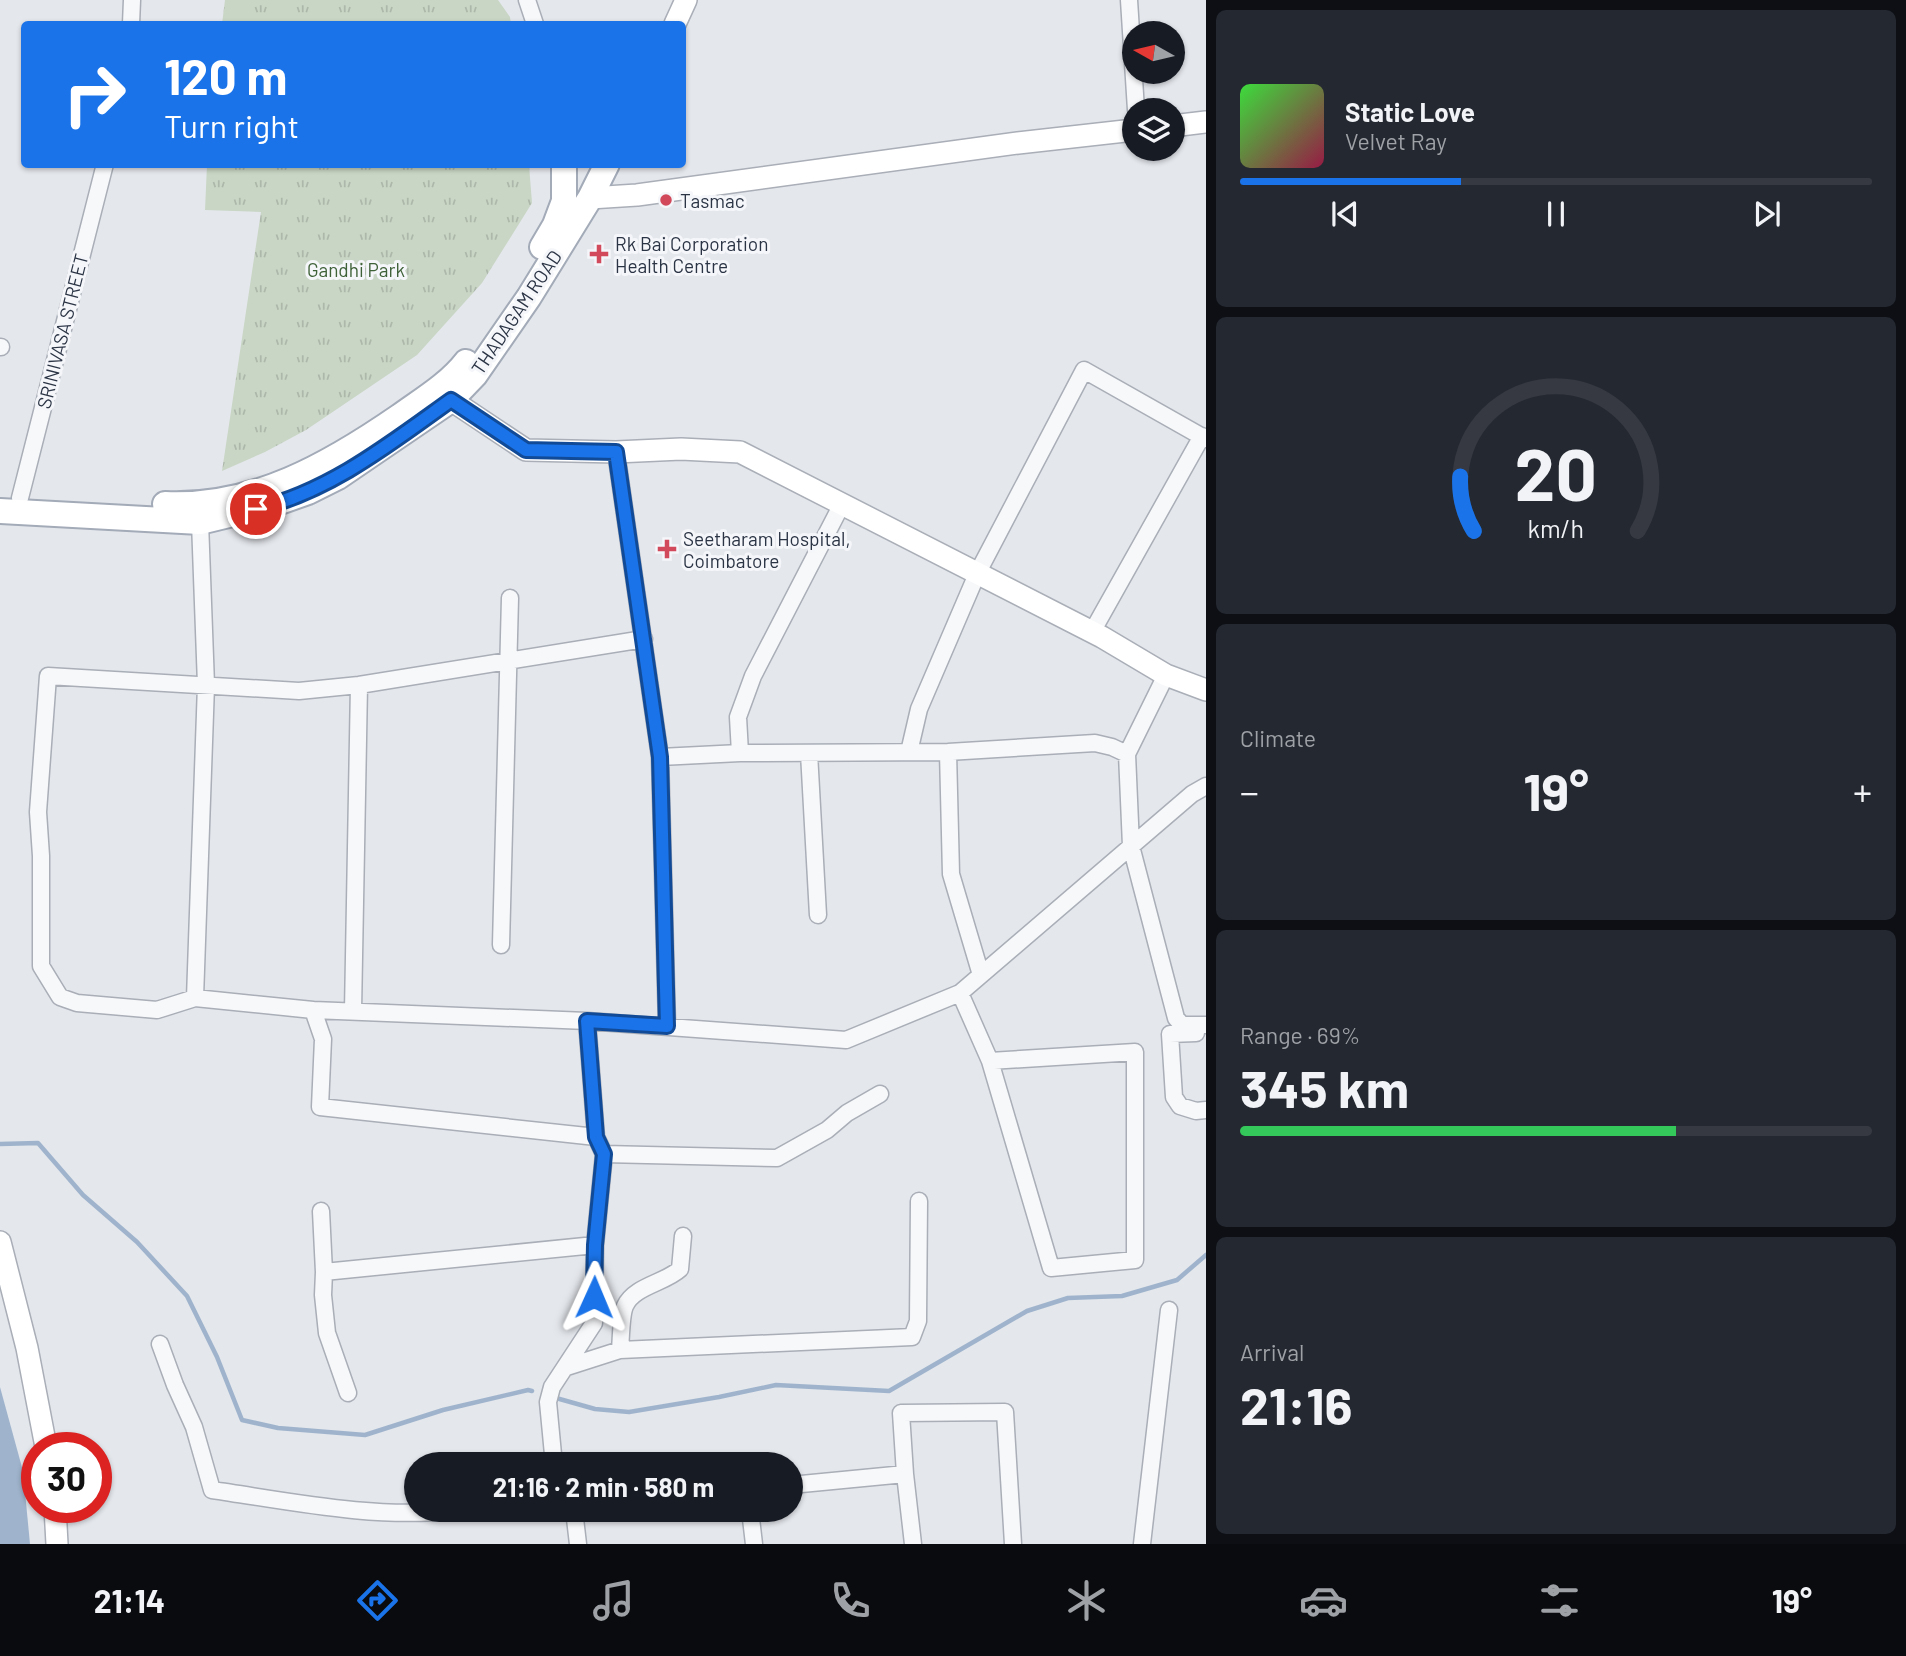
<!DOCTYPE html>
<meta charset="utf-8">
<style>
body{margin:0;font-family:Barlow,sans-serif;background:#242831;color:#f1f3f6;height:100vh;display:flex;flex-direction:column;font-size:26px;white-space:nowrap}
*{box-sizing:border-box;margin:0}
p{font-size:23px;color:#9ea1a6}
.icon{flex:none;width:38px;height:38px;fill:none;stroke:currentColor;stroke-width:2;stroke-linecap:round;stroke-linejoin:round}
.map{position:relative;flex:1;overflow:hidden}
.panel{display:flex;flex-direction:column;gap:10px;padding:10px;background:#0d0f14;width:700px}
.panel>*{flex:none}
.hud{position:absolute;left:21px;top:21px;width:665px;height:147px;border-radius:7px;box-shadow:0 2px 5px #0004;background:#1a73e8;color:#fff;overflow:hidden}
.needle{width:46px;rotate:278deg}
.buttons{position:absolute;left:1122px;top:21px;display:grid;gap:14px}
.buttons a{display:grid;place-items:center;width:63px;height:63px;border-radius:50%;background:#171b24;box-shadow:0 2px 5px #0004;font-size:35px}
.speed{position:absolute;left:21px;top:1432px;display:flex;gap:14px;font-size:35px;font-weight:700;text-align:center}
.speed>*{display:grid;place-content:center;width:91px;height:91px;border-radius:50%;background:#171b24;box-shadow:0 2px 5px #0004;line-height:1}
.speed .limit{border:10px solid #d22;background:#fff;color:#111}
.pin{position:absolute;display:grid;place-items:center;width:60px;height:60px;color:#fff;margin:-30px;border:4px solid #fff;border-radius:50%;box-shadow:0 2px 7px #0007}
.me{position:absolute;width:77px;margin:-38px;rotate:1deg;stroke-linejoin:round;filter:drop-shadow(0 0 5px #0008)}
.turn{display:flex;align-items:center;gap:24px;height:147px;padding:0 28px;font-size:32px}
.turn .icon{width:91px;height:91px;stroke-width:2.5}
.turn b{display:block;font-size:49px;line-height:60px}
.big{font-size:52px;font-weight:700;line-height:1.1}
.panel .card{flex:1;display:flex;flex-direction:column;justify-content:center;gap:10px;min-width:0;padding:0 24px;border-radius:10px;background:#242831}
.panel .dial{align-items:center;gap:0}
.dial svg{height:182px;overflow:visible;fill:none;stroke:#363941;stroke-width:7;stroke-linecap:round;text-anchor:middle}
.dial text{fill:#f1f3f6;stroke:none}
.song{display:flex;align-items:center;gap:21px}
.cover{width:84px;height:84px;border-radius:10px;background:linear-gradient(135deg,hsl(120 70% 55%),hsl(340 70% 35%))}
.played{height:7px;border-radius:4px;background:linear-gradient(90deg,#1a73e8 35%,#363941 35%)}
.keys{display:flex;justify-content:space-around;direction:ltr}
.heat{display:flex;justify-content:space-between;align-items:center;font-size:38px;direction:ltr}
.charge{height:10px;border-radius:5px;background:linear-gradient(90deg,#34c759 69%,#363941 0)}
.trip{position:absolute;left:404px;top:1452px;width:399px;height:70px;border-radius:35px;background:#171b24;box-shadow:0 2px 5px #0004;font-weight:700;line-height:70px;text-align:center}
.tab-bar{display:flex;height:112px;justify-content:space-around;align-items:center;background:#090b0e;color:#9ea1a6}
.tab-bar .icon{width:49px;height:49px}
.tab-bar .on{color:#1a73e8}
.tab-bar b{font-size:32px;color:#f1f3f6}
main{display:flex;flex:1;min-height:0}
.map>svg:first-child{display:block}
.park{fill:url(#park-tufts)}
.water{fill:#9fb4cc}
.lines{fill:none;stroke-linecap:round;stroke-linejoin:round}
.stream{stroke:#9fb4cc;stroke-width:4.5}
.street-casing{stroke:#a9aeb7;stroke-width:19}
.secondary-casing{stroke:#a9aeb7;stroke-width:24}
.primary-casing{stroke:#a3abb8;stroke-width:28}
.street{stroke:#f7f8fa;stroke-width:16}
.secondary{stroke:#fff;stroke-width:21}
.primary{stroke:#fff;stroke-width:24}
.route-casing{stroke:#114b97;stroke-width:18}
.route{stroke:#1a73e8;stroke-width:12}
.poi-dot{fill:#d1495b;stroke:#f4f6f9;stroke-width:2.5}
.labels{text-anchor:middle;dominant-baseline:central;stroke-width:6;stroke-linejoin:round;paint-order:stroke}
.poi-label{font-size:19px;fill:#2b3445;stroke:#f4f6f9;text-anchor:start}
.park-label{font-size:19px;fill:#3f6138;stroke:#f4f6f9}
.street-label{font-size:19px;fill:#2b3445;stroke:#f4f6f9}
</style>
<main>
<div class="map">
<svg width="1206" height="1544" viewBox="0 0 1206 1544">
<defs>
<pattern id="park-tufts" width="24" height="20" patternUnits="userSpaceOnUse" patternTransform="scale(1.75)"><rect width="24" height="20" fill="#c9d6c5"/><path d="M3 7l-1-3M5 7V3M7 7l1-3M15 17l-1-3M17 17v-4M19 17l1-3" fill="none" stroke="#adb8ab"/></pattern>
</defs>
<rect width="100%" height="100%" fill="#e4e7ec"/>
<path class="park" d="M225 0H498L510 17 511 24H222Z
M207 165H529L532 203 482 283 417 355 306 430 265 452 222 471 261 212 205 210Z"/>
<path class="water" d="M0 1387 23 1471 30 1544H0Z"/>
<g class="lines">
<path class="stream" d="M0 1144 38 1143 83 1195 137 1242 187 1296 217 1357 242 1420 278 1428 365 1435 443 1410 528 1390 532 1391
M556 1398 595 1409 629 1412 719 1397 776 1385 889 1391 1027 1311 1068 1298 1122 1296 1177 1280 1206 1255"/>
<defs>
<path id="street" d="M527 0 535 24
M1129 0 1136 110
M131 24 132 0
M0 347H1
M616 452 660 757 667 1026
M20 498 105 164
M1092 632 1202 436
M644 639 359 685 299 691 48 676 38 812 41 856V966L60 997 77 1003 157 1010 195 998 313 1010 323 1039 320 1107 596 1137 587 1021 846 1040 960 993 1192 794 1206 786
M909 752 919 709 977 574 1084 370 1206 439
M948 752 951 874 981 975
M740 753 738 717 753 676 842 504
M809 753 818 915
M1127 754 1166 675
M660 757 740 753 948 752 1095 743 1112 747 1127 754 1131 846 1176 1018 1182 1025H1206
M501 945 510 598
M960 993 990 1061 1135 1052V1260L1051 1268 990 1061
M195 998 206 685 200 522
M313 1010 587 1021
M353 1011 359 685
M1196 1033 1170 1034 1174 1097 1180 1106 1196 1111 1206 1110
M604 1154 777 1158 827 1130 847 1113 880 1094
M321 1211 324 1272 323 1295 327 1333 348 1393
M324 1272 595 1245
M160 1344 175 1385 194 1427 212 1490C288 1501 378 1520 455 1510
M620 1350C621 1339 621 1315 625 1306 634 1286 665 1283 680 1269L683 1236
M567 1367 620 1350 912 1337 918 1321 919 1201
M554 1465 548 1402 552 1387 594 1323 595 1245 604 1154 596 1137
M905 1474 901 1413 1005 1412 1013 1544
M791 1485 905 1474 913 1544
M574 1510 578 1544
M750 1510 754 1544
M1142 1544 1169 1310"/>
<path id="secondary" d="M675 24 686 0
M1172 126 1206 122
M590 198 637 195 1018 143 1134 130
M451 400 526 450 616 452 681 449 740 452 1102 637 1166 675 1206 690
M0 1242 27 1348 46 1447
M55 1507 57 1544"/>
<path id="primary" d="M542 247 555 225 564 201V164
M165 504C254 508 329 465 400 416 422 400 449 384 466 362
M0 511 200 522 274 504 308 492 338 477 451 400 475 375 529 297 590 198 607 164"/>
</defs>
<use href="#street" class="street-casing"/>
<use href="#secondary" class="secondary-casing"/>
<use href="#primary" class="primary-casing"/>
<use href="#street" class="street"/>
<use href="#secondary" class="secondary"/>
<use href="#primary" class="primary"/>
</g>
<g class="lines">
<defs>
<path id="route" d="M256 509C329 492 391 443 451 400L526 450 616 452 660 757 667 1026 587 1021 596 1137 604 1154 595 1245 594 1297"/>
</defs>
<use href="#route" class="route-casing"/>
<use href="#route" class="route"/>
</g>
<g class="poi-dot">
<circle cx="666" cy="200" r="7"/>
<path d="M595.5 243.5h7v7h7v7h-7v7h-7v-7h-7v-7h7z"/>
<path d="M663.5 538.5h7v7h7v7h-7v7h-7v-7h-7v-7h7z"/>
</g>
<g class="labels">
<g class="poi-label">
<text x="680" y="200">Tasmac</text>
<text x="615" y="243">Rk Bai Corporation<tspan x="615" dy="22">Health Centre</tspan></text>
<text x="683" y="538">Seetharam Hospital,<tspan x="683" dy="22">Coimbatore</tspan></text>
</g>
<g class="park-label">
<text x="356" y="269">Gandhi Park</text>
</g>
<g class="street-label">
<text transform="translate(516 312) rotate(-56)">THADAGAM ROAD</text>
<text transform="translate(62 331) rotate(-76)">SRINIVASA STREET</text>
</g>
</g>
</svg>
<div class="buttons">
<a><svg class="needle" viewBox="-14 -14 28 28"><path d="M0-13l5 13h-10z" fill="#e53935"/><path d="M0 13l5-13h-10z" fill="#9ea1a6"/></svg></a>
<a><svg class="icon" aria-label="layers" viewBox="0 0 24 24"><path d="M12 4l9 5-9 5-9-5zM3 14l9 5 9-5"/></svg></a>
</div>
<div class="speed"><div class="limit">30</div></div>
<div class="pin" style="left:256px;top:509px;background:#d93025"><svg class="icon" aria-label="arrive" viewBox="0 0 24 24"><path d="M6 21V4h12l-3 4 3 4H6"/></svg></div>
<svg class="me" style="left:594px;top:1297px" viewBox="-20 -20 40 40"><path d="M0-17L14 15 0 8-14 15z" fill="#1a73e8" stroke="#fff" stroke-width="4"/></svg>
<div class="trip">21:16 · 2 min · 580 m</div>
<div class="hud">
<div class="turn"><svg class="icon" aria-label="right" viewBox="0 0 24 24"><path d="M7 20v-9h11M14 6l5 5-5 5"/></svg><div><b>120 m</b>Turn right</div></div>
</div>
</div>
<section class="panel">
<div class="card">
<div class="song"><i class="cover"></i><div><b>Static Love</b><p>Velvet Ray</p></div></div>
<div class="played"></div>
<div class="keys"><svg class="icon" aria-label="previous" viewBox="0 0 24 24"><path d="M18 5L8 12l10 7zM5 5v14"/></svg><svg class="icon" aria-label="pause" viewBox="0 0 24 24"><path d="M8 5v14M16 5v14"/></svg><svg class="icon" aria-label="next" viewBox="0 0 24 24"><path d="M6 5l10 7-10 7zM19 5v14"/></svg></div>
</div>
<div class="card dial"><svg viewBox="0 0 100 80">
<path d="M14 69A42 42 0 1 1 86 69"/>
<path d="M14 69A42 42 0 0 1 8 45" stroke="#1a73e8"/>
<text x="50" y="56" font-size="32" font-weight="700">20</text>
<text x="50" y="72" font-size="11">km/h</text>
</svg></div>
<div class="card"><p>Climate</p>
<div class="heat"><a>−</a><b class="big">19°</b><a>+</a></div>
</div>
<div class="card"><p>Range · 69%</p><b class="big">345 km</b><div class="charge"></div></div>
<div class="card"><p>Arrival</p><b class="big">21:16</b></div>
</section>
</main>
<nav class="tab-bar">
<b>21:14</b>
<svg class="icon on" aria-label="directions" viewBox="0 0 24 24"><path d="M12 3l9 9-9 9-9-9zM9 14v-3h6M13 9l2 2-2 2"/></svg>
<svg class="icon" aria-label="music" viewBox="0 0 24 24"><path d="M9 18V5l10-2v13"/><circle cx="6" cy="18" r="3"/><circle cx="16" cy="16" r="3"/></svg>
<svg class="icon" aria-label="phone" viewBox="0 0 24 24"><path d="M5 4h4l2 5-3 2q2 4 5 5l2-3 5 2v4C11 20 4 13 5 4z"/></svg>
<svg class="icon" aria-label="climate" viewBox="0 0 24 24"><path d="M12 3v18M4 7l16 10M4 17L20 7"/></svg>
<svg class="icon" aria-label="car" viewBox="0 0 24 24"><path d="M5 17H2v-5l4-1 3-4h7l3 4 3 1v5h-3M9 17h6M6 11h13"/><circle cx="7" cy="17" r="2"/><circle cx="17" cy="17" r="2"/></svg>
<svg class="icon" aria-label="filters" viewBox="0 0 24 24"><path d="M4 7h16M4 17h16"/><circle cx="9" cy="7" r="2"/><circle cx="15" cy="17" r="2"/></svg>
<b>19°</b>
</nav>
